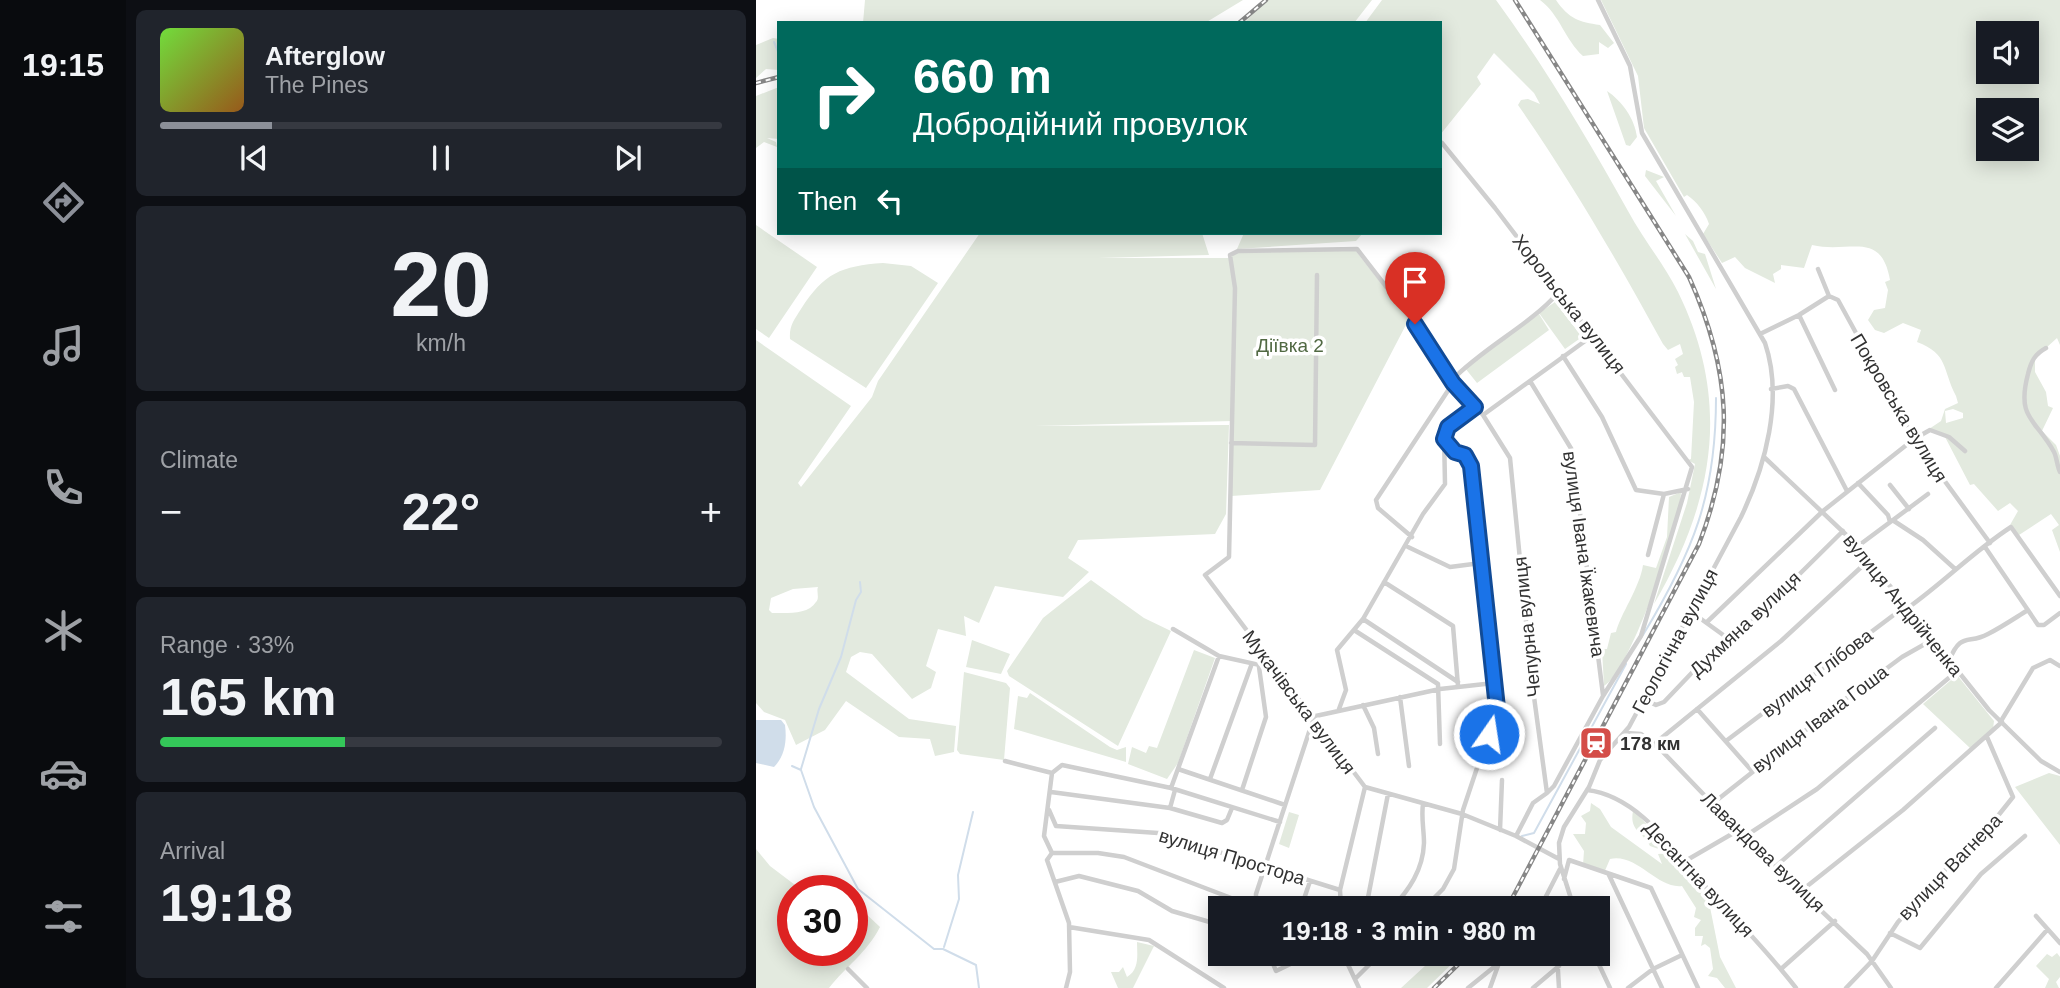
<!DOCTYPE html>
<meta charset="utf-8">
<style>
body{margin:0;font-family:Arial,sans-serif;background:#20242c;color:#f1f3f6;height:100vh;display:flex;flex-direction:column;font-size:26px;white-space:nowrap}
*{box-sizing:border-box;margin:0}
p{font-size:23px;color:#9ea1a6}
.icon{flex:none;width:38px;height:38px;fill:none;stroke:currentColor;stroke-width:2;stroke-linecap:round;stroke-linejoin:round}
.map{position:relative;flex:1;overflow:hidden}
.sheet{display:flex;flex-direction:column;gap:10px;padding:10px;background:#0d0f14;width:630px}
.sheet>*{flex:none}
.top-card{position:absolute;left:21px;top:21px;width:665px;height:214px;border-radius:0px;box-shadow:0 4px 18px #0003;background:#00695c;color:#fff;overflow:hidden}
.fabs{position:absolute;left:1220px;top:21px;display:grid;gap:14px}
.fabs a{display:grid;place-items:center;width:63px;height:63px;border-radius:0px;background:#171b24;box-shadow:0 4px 18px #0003;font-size:35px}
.speed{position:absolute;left:21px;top:875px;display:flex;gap:14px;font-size:35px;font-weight:700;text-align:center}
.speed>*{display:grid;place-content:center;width:91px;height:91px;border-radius:50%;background:#171b24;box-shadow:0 4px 18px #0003;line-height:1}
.speed .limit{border:10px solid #d22;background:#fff;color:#111}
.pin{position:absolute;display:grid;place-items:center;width:60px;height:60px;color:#fff;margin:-72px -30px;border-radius:50% 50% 50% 0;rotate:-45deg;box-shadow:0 0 7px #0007}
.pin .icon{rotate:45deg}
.me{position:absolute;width:77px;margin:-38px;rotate:13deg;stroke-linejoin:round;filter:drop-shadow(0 0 5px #0008)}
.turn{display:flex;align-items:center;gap:24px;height:147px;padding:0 21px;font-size:32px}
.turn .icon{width:91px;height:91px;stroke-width:2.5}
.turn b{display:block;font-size:49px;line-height:60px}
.then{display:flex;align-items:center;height:66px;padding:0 21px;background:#0003;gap:14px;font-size:26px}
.big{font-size:52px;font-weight:800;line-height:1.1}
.sheet .widget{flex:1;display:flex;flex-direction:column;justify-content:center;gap:10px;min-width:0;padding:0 24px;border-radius:10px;background:#20242c}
.sheet .dial{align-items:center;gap:0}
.dial b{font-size:91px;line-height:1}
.song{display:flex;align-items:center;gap:21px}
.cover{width:84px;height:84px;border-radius:10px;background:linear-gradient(135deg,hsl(100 70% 55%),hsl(30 70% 35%))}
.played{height:7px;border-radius:4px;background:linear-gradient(90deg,#8c9099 20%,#363941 20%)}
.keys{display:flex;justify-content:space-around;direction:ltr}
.heat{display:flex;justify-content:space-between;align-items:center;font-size:38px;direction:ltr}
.charge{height:10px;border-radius:5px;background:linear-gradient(90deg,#34c759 33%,#363941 0)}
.trip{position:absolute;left:452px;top:896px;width:402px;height:70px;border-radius:0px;background:#171b24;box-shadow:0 4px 18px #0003;font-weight:800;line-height:70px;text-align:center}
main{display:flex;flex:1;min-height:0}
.dock{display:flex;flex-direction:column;width:126px;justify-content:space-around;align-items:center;background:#090b0e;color:#9ea1a6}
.dock .icon{width:49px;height:49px}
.dock .on{color:#8c9099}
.dock b{font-size:32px;color:#f1f3f6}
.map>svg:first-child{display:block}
.green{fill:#e3eadf;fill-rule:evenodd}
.water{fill:#d0ddea}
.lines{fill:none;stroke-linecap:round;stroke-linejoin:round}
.stream{stroke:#d0ddea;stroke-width:2}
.minor{stroke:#cfcfcf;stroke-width:4.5}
.rail-casing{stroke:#878787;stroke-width:4.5}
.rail{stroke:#fff;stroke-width:2;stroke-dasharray:5;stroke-linecap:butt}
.route-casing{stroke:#114b97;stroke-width:18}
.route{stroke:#1a73e8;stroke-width:12}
.labels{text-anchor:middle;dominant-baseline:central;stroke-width:7;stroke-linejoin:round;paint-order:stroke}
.street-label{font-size:19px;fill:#323232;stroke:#fff}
.park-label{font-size:19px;fill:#516943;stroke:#fff}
.poi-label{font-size:19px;font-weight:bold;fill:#323232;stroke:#fff;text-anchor:start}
</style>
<main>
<nav class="dock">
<b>19:15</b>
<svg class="icon on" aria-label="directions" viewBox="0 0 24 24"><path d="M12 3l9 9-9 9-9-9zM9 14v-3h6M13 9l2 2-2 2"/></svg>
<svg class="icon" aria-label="music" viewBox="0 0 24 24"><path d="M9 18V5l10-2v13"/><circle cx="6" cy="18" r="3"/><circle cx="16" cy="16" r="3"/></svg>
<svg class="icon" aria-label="phone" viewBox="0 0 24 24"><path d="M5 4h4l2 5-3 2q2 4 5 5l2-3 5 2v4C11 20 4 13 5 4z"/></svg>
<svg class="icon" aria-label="climate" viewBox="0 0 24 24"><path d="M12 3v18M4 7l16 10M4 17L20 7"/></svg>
<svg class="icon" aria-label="car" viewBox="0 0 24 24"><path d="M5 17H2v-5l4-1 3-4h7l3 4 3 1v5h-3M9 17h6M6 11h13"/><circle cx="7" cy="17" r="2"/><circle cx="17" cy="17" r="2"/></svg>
<svg class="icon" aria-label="filters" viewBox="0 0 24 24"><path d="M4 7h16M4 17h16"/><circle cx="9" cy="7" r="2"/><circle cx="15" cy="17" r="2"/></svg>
</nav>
<section class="sheet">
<div class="widget">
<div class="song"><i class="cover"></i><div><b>Afterglow</b><p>The Pines</p></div></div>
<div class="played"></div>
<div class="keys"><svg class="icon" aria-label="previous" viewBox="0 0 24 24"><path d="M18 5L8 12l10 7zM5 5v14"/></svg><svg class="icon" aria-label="pause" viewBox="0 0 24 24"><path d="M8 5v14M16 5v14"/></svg><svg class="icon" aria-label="next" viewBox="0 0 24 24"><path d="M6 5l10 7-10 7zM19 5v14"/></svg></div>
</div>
<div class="widget dial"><b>20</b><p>km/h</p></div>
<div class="widget"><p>Climate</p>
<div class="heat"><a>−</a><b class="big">22°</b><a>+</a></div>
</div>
<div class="widget"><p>Range · 33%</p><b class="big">165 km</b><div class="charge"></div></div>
<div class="widget"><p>Arrival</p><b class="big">19:18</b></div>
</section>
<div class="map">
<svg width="1304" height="988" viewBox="0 0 1304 988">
<rect width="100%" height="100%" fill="#fff"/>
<path class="green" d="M109 0H487L449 23H107Z
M510 0H616L598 23H488Z
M626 0H740C789 67 832 139 872 211 887 239 908 264 922 292 976 402 958 501 898 604L931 503 939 464 932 460 935 459 938 402 934 377H928L926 372 921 374 919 367 922 365 919 359 927 354 924 344 912 350 907 344C862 262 815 181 762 105L765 100 772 99 784 104 778 93 738 53 721 77 725 84 684 135V23H609Z
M784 0H800C813 19 823 22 844 25L858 43 852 48 843 42V54L827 56C809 40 804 15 784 0Z
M845 0H1304V345L1301 338 1279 358V372L1290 392 1292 406 1297 408 1286 431 1300 445 1304 456V552L1296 530 1303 525 1295 514 1263 535 1254 525 1262 511 1254 503 1242 511 1218 484 1214 485 1188 435 1173 429 1185 421 1189 409 1202 403 1200 396C1186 369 1193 354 1161 342L1165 330 1147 323 1128 333 1119 330 1112 320 1118 310 1129 308 1132 290 1129 282 1134 280C1125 229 1093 254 1056 245L1048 268 1025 265V269L1017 274 1019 283 989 268 979 257 966 263 947 234 953 224C949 212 941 202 931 195L928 197 888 128 882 76ZM1232 33H1270V72H1232ZM1232 110H1270V149H1232ZM1197 409 1207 413V418L1190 423 1189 411Z
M17 38 23 39V70L10 69 0 78V45Z
M23 87V139L11 138 20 142 21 147 8 142 0 148V96Z
M851 91C866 101 879 119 881 137L874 146 870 145Z
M890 170 908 177 900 181 920 216 889 176Z
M0 225 61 267 13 338 0 329Z
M224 233H446L453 255 342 258H473L480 253 599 250 653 319 564 490 475 496 477 421 278 426 473 425 470 514 459 534 322 540 312 558 333 572 307 597 239 586 223 623 208 616 210 636 182 629 170 666 180 672 175 688 156 699 116 654 104 652 95 657 90 672 153 719 200 726 198 752 179 756 174 739 143 737 90 701 69 730 40 745 29 720 8 712 0 703V340L95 406 42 483 45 487 116 397 122 381ZM62 587C60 591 64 598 60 602 52 615 30 613 16 613L13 610 15 598 37 589Z
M488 233H607L600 241 481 249Z
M929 234 937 241 942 252 949 254 960 289Z
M127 263 155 266 182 283 110 388 34 339C33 326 38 320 45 309 68 273 85 266 127 263Z
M799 302 826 337 809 349 783 313Z
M783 314 793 330 721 383 709 368Z
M925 492C925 523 874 672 848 686L846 649H851L855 633 860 632C864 615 884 587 887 565L900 568 911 537 913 497Z
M335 580 388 618 415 631 362 746 253 676 251 671 287 618Z
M216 640 254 654 245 674 210 667Z
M438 650 459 658 422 763 411 779 372 764 376 747 390 753 393 746 401 748Z
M208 672 250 683 254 688 248 760 204 754 201 750Z
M1201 675 1238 721 1237 729 1214 748 1167 704Z
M274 693 354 747 361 750 370 747V762L258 729 262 696 271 698Z
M1293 773 1304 776V845L1259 787Z
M835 803 844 809 855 827 906 864 902 854 914 853 894 846C887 832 873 831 877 811L881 814 958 896 953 902 964 957 980 988H969L961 978 952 976 957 969 954 948 949 944 945 946 947 936H939V928L945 920 938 917 940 908 926 886C901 889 881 853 854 859L848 873 827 865 828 851 817 834H829L830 823 825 816 834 811Z
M533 812 543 815 533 848 523 844Z
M0 849 14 866 47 891H37V950H96V907L107 911 124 927C110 954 90 966 73 988H0Z
M381 942 398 946 377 988H362L355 972H363L367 967 371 977C384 969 381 954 381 942Z
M1301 953 1304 957V977L1300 982 1303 988H1289L1293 979 1280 966 1291 954 1296 957Z
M682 954H706L671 988H645Z"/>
<path class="water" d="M0 720H25L29 725C31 741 29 756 18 767L0 763Z"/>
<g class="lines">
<path class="stream" d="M18 42 23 54
M887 635C937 552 960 496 960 398
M36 766 45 770 58 807 102 889 178 949H187L220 965 223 988
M45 769 63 709 85 657 100 600 105 592 104 582
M766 836 778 833 870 664
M188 947 203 899 202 875 217 812"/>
<path class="minor" d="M686 143 739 208 936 467 885 636 847 696 798 786 791 793
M1062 269 1073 296 1082 300 1158 439 1234 543
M1043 315 1079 390
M1004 334 1043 315 1073 296
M1290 348C1279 354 1275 361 1272 374 1260 419 1280 419 1298 452 1301 458 1301 466 1304 472
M807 356 846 417 880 490 908 494 932 489
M696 380C728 347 774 325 802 293
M774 381 816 450 847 695
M1015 389 1032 386 1038 389 1091 491
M727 415 836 336
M475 443 559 445 561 275
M1008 457 1102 546 1233 710 1285 761 1304 772
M1102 483 1132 515 1134 522
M1134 485 1153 509
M1138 521 1167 540 1198 568
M656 537 622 508 620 500 697 383
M1102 546 1172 494
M652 547 694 567 725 563
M1229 547 1282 625H1288L1304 613
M892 555 908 494
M628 582 697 626 702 686
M1153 607C1188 582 1218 551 1255 527L1304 596
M934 611 970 637
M607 619 702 682
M951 622 1067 511 1158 439 1174 430 1193 437 1209 451
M417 629 463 656 517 668
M598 630 682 684 684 744
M1193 661C1205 631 1212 645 1232 634 1246 627 1259 618 1272 610
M644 697 653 766
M887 699 900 705 908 702 970 637 979 638 1087 531
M607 705 618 728 622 754
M583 709 590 690 581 650 607 619 667 514 689 484 688 433 692 427 719 407
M941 709 996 771
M555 717 684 689 738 683
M1245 721 1277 668 1294 660 1304 666
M870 733 885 734 904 749 1001 850 1111 954 1135 988
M970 741 1151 605
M898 744 1025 641 1114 559
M249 761 296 773
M422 769 529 805
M296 773 306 765 415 788 524 822
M296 773 288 836 296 853 291 860 313 923 314 972 310 988
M454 779 495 666
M415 788 463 656
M486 790 510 717 503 667
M831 790C883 796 918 851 950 887 981 920 1012 952 1040 988
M295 792 414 808 466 823 471 820 476 808
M956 804 1088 700 1146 657 1176 640
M414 808 419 790
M293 810 300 826 402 833 584 890
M744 830 746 780
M760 836 777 803 791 793 776 682 754 458 727 415 697 383 659 324 601 249 482 251 474 255 479 288 473 557 449 575 609 787 706 814 760 836 803 859
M988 837 1061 789 1201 671
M296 853H342L368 857 483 901 499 903
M931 860 981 831
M1019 867 1179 728
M853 875 906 988
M808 879 813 860 895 888 942 988
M299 882 323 876 382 891 416 911 464 925
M1045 891 1147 810 1246 722
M500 908V894L557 720
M545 908 554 881
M585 908 584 890 609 787
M610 908 632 794
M636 908C653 890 667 870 668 843 668 830 665 817 667 804
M668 908 687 889 698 869 707 810 741 708 715 466 709 455 699 452 688 439
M784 908 804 869
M818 908 804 864 803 843 808 827 833 787 844 760 873 727 985 517C1009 467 1028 399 1009 343L886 133 874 66 842 0
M1280 916 1304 943
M313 927 393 940 468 988
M1134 933 1164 948 1225 874 1269 836
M513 954 520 971 555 954
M587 954 603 988
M801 954 803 988
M838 954 854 988
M92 969 111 988
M1025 969 1079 921
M599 979 624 954
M712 988 743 963
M734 988 743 963 750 954
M777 988 803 966
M872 988 897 969 926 955
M1090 988 1116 961 1142 922 1211 846 1233 827 1257 797 1231 737
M1240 988 1291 930"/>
<defs>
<path id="rail" d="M483 23 510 0
M0 83 23 77
M751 908 943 544C980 448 975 370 933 277L759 0
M678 988 713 954"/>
</defs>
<use href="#rail" class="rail-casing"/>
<use href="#rail" class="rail"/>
</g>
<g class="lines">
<defs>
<path id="route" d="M659 324 697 383 719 407 692 427 688 439 699 452 709 455 715 466 741 708 733 734"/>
</defs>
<use href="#route" class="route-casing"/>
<use href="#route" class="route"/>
</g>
<defs>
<symbol id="station-square" viewBox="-11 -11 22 22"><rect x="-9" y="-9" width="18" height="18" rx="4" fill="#d44d48" stroke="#fff"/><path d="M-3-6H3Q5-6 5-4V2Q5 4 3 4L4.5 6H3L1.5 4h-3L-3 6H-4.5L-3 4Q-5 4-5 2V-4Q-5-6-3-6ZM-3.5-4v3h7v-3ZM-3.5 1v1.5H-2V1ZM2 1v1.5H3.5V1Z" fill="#fff"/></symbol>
</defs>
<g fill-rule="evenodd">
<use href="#station-square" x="821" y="724" width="38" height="38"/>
</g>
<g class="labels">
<g class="street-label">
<text transform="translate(813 304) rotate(52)">Хорольська вулиця</text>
<text transform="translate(1143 408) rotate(59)">Покровська вулиця</text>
<text transform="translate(828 554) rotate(82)">вулиця Івана Їжакевича</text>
<text transform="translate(1147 605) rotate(51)">вулиця Андрійченка</text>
<text transform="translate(989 624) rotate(-43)">Духмяна вулиця</text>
<text transform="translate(771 627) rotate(-96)">Чепурна вулиця</text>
<text transform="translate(919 641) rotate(-62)">Геологічна вулиця</text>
<text transform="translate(1061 673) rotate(-37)">вулиця Глібова</text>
<text transform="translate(543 702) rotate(53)">Мукачівська вулиця</text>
<text transform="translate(1064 719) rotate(-37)">вулиця Івана Гоша</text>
<text transform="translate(1007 852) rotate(44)">Лавандова вулиця</text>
<text transform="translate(476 857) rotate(17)">вулиця Простора</text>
<text transform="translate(1194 867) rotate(-46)">вулиця Вагнера</text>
<text transform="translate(943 879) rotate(47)">Десантна вулиця</text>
</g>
<g class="park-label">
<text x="534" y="345">Діївка 2</text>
</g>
<g class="poi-label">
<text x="864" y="743">178 км</text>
</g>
</g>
</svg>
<div class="fabs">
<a><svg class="icon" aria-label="sound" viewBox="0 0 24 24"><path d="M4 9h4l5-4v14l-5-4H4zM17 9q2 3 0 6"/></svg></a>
<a><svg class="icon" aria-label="layers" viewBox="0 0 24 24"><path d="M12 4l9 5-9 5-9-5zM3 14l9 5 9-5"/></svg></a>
</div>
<div class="speed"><div class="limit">30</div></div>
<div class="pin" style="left:659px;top:324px;background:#d93025"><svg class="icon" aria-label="arrive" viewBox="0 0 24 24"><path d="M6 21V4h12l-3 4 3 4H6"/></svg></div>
<svg class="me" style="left:733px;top:734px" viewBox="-20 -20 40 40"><circle r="17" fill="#1a73e8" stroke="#fff" stroke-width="3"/><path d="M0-11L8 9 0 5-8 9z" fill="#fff"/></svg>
<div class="trip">19:18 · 3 min · 980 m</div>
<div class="top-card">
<div class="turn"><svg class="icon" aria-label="right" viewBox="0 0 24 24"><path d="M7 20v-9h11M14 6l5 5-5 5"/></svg><div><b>660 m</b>Добродійний провулок</div></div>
<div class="then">Then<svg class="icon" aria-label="left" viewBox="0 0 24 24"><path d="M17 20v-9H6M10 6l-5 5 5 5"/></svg></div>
</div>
</div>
</main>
